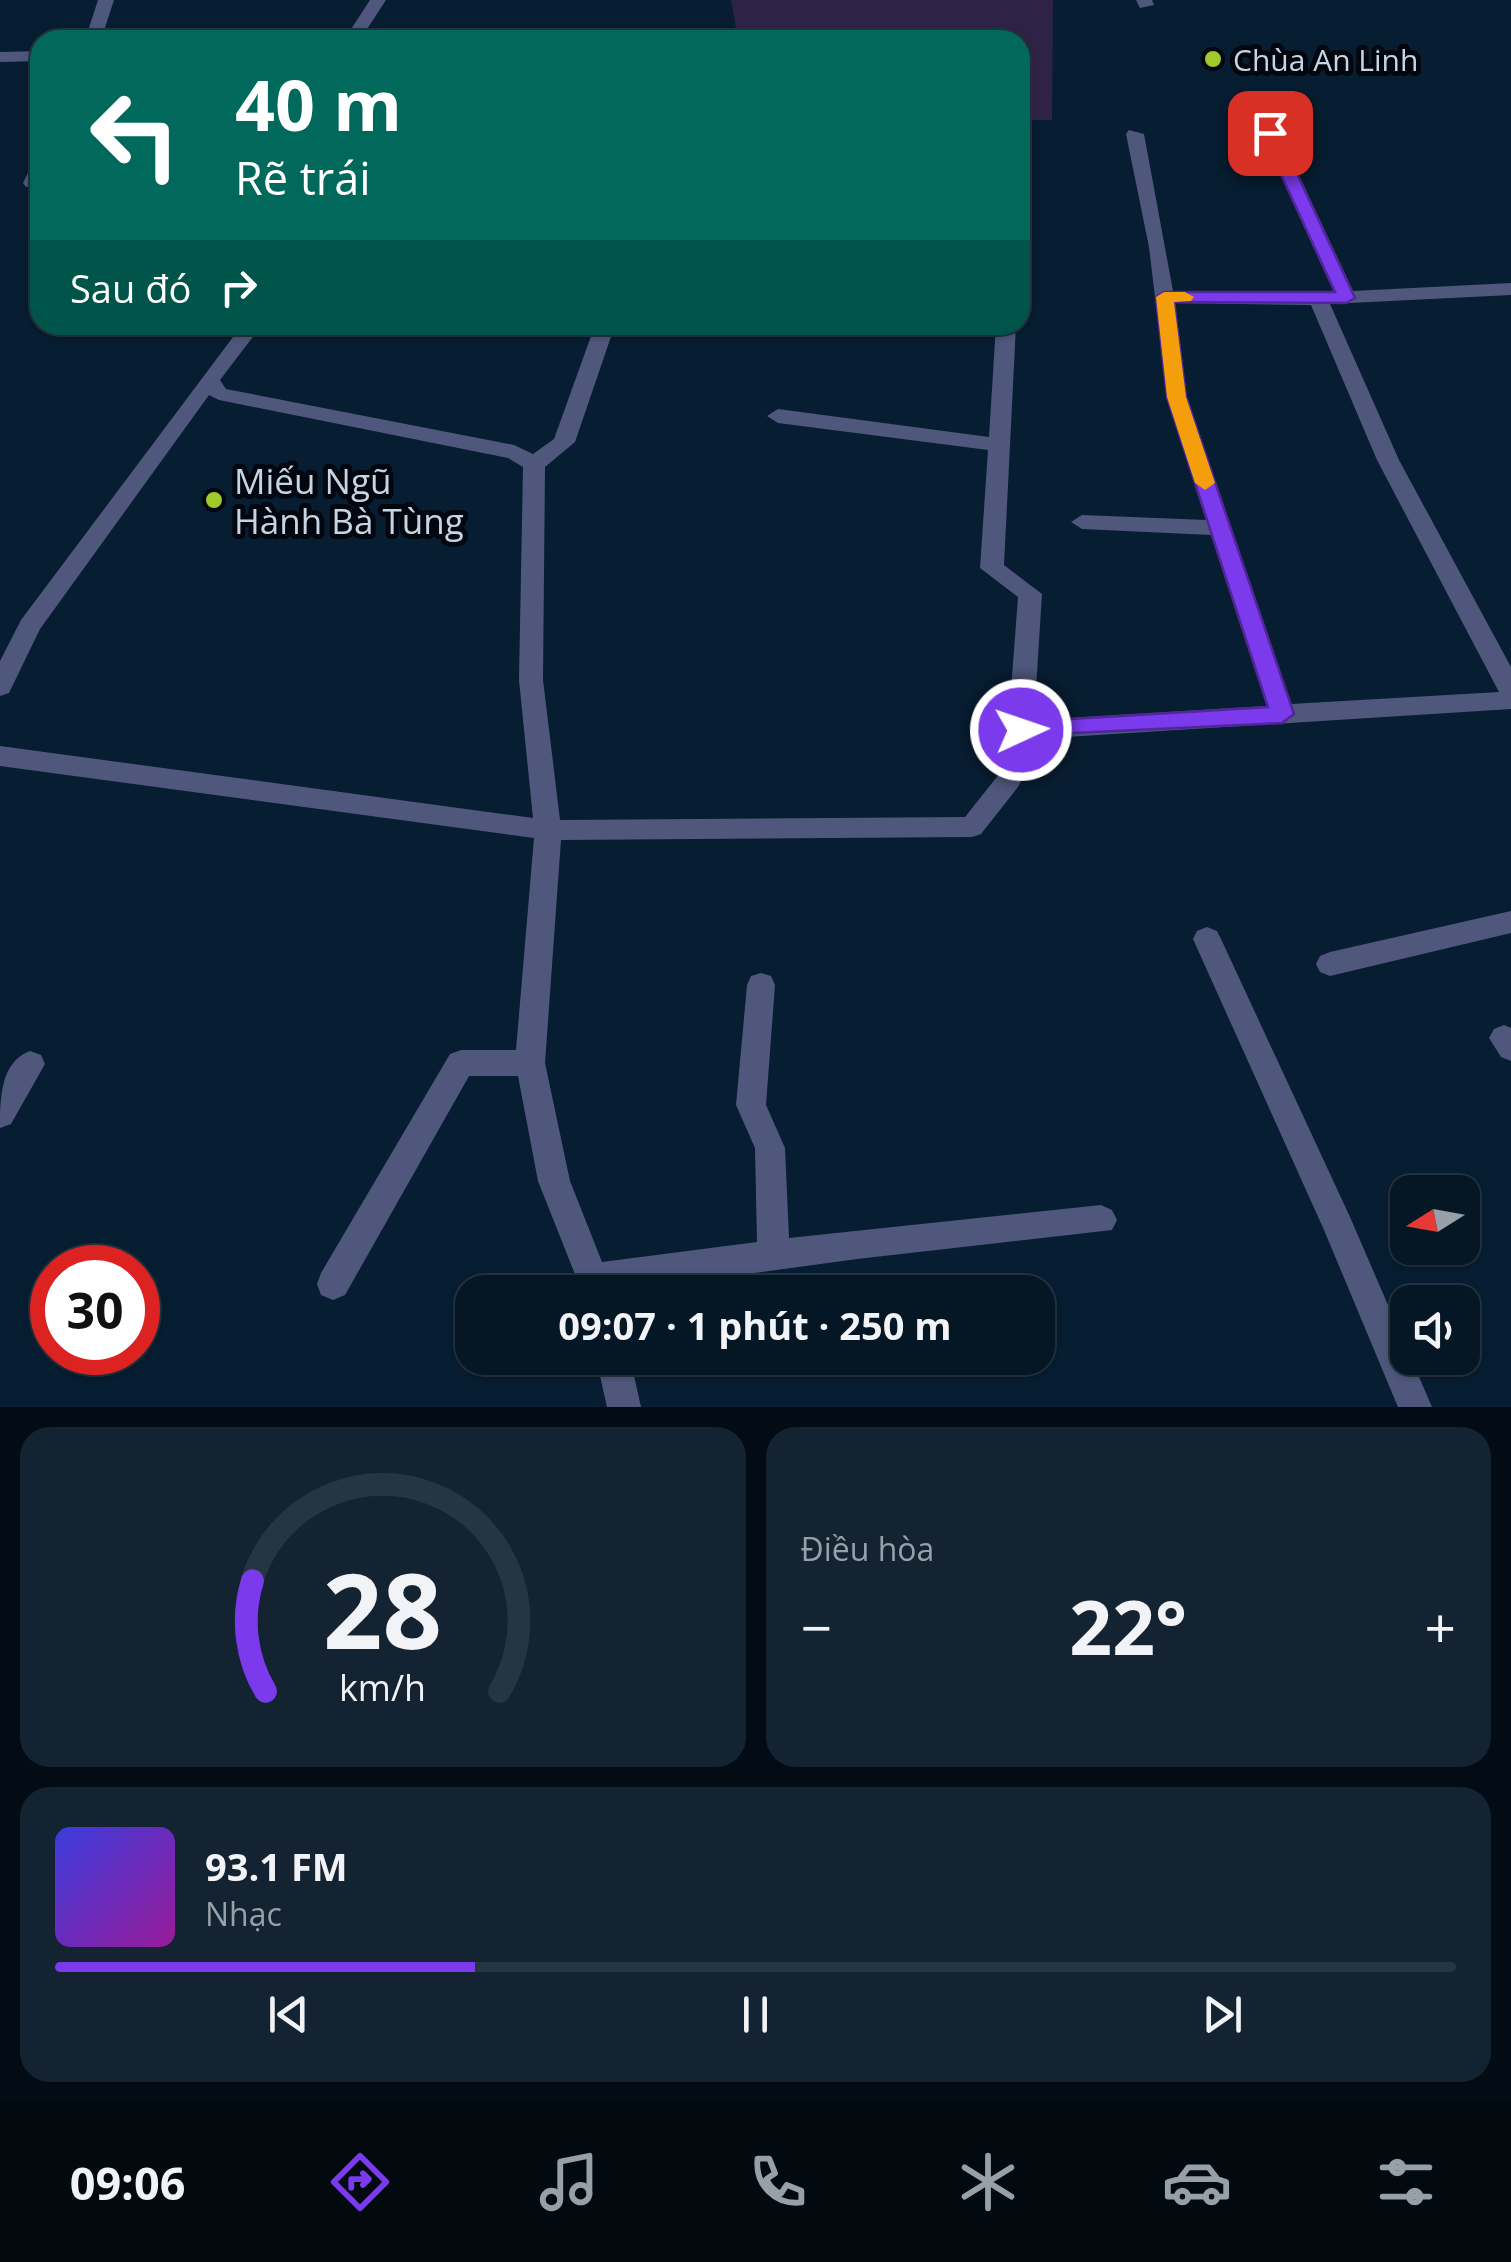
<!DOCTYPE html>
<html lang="vi">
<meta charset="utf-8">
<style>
body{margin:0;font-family:"Open Sans",sans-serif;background:#132332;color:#f1f3f6;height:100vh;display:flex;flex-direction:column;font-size:38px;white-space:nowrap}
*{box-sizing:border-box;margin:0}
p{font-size:32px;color:#979fa7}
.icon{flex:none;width:55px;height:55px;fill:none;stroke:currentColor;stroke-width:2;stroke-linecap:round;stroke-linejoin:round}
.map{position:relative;height:1407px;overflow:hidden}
.details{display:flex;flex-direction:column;gap:20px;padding:20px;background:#030c14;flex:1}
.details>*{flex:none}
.guide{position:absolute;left:30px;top:30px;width:1000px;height:305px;border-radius:30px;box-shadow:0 2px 8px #0004,0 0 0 2px #263542;background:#00695c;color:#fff;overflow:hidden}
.needle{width:65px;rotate:259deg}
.controls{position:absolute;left:1390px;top:1175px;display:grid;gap:20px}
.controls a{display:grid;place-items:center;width:90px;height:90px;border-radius:20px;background:#051625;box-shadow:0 2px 8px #0004,0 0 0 2px #263542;font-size:50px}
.speed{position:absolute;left:30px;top:1245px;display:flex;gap:20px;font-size:50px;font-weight:700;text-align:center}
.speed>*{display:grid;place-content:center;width:130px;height:130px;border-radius:50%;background:#051625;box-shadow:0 2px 8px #0004,0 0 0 2px #263542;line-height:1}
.speed .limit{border:15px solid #d22;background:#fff;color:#111}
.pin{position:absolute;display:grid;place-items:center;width:85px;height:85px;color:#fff;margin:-42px;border-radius:20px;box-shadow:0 5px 15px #0006}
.me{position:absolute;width:110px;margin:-55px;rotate:87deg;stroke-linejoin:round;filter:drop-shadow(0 0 8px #0008)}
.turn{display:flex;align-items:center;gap:35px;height:210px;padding:0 40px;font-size:45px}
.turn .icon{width:130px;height:130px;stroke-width:2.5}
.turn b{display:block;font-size:70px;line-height:85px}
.then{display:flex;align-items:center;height:95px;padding:0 40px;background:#0003;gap:20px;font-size:38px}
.big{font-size:75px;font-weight:700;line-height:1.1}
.details .widget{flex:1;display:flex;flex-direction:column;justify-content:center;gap:15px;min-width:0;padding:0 35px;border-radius:30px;background:#132332}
.details .dial{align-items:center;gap:0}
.dial svg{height:260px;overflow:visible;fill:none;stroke:#263542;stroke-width:7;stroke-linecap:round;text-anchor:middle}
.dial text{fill:#f1f3f6;stroke:none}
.song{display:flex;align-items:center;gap:30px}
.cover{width:120px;height:120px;border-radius:15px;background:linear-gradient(135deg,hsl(240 70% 55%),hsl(300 70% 35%))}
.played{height:10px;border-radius:5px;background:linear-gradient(90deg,#7c3aed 30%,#263542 30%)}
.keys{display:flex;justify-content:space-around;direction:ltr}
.heat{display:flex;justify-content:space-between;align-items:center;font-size:55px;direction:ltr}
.details .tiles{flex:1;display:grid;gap:20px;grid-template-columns:1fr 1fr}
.widget:last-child{grid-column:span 2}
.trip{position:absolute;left:455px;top:1275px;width:600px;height:100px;border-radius:30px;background:#051625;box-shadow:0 2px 8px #0004,0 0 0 2px #263542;font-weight:700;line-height:100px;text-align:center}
.tabs{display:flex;height:160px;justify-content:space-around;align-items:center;background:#02090f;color:#979fa7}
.tabs .icon{width:70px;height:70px}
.tabs .current{color:#7c3aed}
.tabs b{font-size:45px;color:#f1f3f6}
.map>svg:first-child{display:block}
.green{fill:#2e2346}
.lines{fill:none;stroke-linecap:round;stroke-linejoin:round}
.minor{fill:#4f587c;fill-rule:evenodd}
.route{fill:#7c3aed;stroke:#51269a;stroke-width:2.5}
.slow{fill:#f59e0b}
.poi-dot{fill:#a0c92b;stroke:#02070f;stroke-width:4}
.labels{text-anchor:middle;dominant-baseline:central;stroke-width:10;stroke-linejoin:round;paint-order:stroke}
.far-poi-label{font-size:30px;fill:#c7d4e2;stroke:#02070f;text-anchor:start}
.poi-label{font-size:35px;fill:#c7d4e2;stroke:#02070f;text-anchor:start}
</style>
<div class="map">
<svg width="1511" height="1407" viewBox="0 0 1511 1407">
<rect width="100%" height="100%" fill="#071d31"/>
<path class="green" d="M731 0H1053L1052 120H1020V40H738Z"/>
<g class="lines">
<path class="minor" d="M98 0H114L101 40H85Z
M370 0H386L360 40H344Z
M1136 0H1152L1154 5 1140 8Z
M40 51V61L0 62V52Z
M1255 95 1264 100 1353 291 1511 283V295L1330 304 1399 460 1511 667V709L1034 739 1040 746 1018 787 981 834 972 837 561 840 545 1063 570 1181 602 1262 757 1242 755 1148 736 1105 747 985 751 976 761 973 771 976 775 985 766 1105 785 1148 789 1238 1101 1205 1112 1210 1117 1220 1112 1230 857 1259 614 1292H582L538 1181 518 1076H469L345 1295 333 1300 321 1295 317 1284 321 1273 450 1054 461 1050H516L534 838 0 766V746L533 818 519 680 523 467 508 458 219 400 209 395 40 629 9 693 0 696V661L21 620 242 325H262L220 380 226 389 514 445 533 454 554 439 595 325H615L575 442 545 467 543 680 560 820 965 817 1000 773 1019 739 1008 730 1018 597 980 568 988 450 778 423 767 416 778 409 989 437 996 325H1016L1004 565 1042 594 1034 720 1267 706 1211 535 1082 529 1071 522 1082 515 1206 520 1167 397 1149 247 1126 134 1129 130 1144 134 1173 291 1334 292 1246 100ZM1175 303 1311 305 1377 460 1499 692 1291 704 1187 397Z
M40 160V185L26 187 23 183 34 161Z
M1511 911V933L1330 976 1320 972 1316 964 1320 956 1330 952Z
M1207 927 1217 931 1221 939 1350 1217 1432 1407H1398L1324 1230 1193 939 1197 931Z
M1504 1025 1511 1028V1061L1501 1057 1489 1038 1494 1029Z
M30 1051 41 1055 45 1064 11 1124 0 1128C0 1100 0 1062 30 1051Z
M596 1358H630L641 1407H607Z"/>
</g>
<path class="route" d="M1270 128 1278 133 1355 298 1346 303 1174 302 1186 397 1294 714 1282 723 1013 736V724L1021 722 1268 707 1167 397 1156 297 1164 292H1335L1262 133Z"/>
<path class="slow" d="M1185 292 1194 297 1191 301 1174 302 1186 397 1215 483 1205 490 1195 483 1167 397 1156 297 1164 292Z"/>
<g class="poi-dot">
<circle cx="1213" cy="59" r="10"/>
<circle cx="214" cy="500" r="10"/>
</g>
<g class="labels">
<g class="far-poi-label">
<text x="1233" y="59">Chùa An Linh</text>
</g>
<g class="poi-label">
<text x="234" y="480">Miếu Ngũ<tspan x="234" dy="40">Hành Bà Tùng</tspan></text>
</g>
</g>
</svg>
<div class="controls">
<a><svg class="needle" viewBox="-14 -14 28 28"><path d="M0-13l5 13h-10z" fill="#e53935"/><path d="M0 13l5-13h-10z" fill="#979fa7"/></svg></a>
<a><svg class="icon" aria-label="sound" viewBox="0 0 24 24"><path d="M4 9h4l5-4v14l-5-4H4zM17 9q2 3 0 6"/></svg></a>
</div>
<div class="speed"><div class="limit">30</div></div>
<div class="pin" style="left:1270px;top:133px;background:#d93025"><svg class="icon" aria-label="arrive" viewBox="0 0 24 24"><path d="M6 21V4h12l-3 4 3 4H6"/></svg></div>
<svg class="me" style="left:1021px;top:730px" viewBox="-20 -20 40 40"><circle r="17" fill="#7c3aed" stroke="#fff" stroke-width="3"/><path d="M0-11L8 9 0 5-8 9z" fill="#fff"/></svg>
<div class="trip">09:07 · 1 phút · 250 m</div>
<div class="guide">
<div class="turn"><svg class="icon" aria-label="left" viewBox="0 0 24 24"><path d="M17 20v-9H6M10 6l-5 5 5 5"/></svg><div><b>40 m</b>Rẽ trái</div></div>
<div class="then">Sau đó<svg class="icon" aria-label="right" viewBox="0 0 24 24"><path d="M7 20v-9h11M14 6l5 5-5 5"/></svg></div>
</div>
</div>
<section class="details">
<div class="tiles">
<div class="widget dial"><svg viewBox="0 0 100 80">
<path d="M14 69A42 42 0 1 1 86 69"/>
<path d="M14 69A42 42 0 0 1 10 35" stroke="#7c3aed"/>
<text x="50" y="56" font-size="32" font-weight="700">28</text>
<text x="50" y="72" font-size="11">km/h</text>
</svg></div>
<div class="widget"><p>Điều hòa</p>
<div class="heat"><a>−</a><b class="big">22°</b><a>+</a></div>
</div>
<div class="widget">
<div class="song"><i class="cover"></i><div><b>93.1 FM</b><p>Nhạc</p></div></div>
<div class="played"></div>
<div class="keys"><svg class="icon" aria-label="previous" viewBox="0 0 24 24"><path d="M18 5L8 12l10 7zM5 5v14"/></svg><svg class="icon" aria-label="pause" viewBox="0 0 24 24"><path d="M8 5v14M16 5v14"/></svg><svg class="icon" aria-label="next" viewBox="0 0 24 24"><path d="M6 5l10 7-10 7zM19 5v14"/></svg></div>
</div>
</div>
</section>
<nav class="tabs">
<b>09:06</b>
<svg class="icon current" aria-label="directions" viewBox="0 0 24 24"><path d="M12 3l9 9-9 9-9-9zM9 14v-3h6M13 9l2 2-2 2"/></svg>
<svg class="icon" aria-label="music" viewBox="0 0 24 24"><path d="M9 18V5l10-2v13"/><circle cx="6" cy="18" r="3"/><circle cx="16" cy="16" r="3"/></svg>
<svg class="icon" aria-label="phone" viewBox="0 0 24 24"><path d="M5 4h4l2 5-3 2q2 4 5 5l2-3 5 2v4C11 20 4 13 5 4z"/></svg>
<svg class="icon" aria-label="climate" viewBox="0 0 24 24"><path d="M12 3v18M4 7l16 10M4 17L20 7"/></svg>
<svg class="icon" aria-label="car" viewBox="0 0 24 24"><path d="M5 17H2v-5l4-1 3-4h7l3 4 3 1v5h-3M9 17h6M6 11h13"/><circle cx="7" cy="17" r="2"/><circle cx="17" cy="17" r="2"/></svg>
<svg class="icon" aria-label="filters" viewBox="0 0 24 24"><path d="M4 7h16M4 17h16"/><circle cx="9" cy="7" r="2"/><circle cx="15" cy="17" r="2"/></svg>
</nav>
